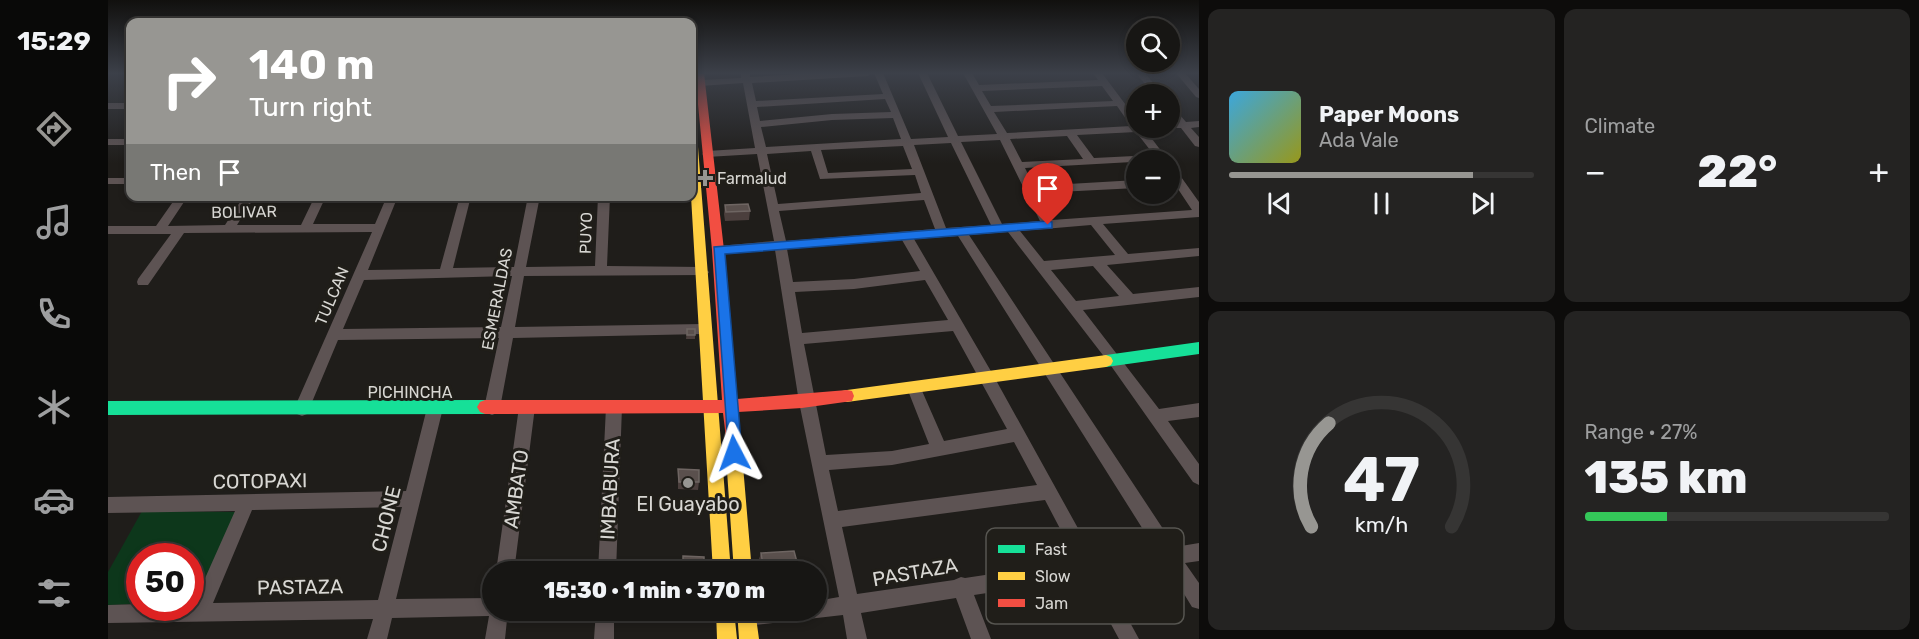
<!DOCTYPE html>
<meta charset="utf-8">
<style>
body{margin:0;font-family:Rubik,sans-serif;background:#242322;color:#f1f3f6;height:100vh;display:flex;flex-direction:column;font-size:22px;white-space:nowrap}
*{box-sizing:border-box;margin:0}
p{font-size:20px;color:#9e9fa0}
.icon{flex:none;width:33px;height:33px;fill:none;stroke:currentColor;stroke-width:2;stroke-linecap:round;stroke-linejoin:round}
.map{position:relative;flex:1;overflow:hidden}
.side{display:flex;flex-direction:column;gap:9px;padding:9px;background:#0d0c0b;width:720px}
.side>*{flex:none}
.guide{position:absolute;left:18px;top:18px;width:570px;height:183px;border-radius:12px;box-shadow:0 3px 9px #0003,0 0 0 2px #363534;background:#979692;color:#fff;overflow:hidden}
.fabs{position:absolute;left:1018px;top:18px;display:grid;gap:12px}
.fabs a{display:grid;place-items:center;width:54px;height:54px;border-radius:50%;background:#171614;box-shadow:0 3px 9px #0003,0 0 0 2px #363534;font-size:30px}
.speed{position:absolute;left:18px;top:543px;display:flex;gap:12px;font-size:30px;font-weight:700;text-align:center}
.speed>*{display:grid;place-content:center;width:78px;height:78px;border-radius:50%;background:#171614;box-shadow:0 3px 9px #0003,0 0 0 2px #363534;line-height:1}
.speed .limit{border:9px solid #d22;background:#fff;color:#111}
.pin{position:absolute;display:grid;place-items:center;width:51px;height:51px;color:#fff;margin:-62px -26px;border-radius:50% 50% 50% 0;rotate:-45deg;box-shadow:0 0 6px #0007}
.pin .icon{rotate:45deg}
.me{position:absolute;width:66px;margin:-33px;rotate:356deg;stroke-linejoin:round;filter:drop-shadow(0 0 4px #0008)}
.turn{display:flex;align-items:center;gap:21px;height:126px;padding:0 24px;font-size:27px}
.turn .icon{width:78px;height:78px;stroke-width:2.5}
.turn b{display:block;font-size:42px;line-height:51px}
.then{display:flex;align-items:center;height:57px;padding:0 24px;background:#0003;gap:12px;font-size:22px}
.big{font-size:45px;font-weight:800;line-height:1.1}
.side .tile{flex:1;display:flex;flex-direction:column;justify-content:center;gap:9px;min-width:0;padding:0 21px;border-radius:12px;background:#242322}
.side .dial{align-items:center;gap:0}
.dial svg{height:156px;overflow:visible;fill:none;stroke:#363534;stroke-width:7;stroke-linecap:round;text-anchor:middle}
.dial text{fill:#f1f3f6;stroke:none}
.song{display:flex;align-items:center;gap:18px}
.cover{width:72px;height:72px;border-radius:9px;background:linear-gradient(135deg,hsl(200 70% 55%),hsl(60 70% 35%))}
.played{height:6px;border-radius:3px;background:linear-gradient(90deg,#979692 80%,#363534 80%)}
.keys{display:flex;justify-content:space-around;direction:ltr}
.heat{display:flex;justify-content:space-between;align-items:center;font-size:33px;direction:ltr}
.charge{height:9px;border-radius:4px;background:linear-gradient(90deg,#34c759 27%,#363534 0)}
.side .tiles{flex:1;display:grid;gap:9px;grid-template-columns:repeat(2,1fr)}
.trip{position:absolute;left:374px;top:561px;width:345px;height:60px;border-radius:30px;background:#171614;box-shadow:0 3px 9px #0003,0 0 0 2px #363534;font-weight:800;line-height:60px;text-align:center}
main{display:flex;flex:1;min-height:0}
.tabs{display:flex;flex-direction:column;width:108px;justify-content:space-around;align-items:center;background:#090908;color:#9e9fa0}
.tabs .icon{width:42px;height:42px}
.tabs .active{color:#979692}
.tabs b{font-size:27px;color:#f1f3f6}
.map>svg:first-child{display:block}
.green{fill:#0d371b}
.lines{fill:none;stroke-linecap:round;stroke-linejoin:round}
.street{fill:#5d5353;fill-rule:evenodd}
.fast{fill:#16e098;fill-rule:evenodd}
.slow{fill:#ffcf43;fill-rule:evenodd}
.jam{fill:#f24e42;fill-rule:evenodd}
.wall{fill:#4b3f3d}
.building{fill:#5a504d;stroke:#6e6562;stroke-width:1.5}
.route{fill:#1a73e8;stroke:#114b97;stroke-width:1.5}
.poi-dot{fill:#979692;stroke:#201e19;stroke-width:2}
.labels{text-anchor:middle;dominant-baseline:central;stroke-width:6;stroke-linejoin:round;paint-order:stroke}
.poi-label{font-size:16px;fill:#d8d7d3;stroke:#201e19;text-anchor:start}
.street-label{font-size:16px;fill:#d8d7d3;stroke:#201e19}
.near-street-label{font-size:20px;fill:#d8d7d3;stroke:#201e19}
.near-poi-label{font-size:20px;fill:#d8d7d3;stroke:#201e19}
.key{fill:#201e19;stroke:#575651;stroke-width:1.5}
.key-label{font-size:16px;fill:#d8d7d3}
</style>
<main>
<nav class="tabs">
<b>15:29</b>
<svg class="icon active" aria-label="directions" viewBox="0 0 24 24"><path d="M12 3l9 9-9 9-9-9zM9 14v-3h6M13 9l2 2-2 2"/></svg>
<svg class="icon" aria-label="music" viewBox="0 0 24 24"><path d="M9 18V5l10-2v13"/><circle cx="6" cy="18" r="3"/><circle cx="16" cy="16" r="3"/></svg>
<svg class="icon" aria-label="phone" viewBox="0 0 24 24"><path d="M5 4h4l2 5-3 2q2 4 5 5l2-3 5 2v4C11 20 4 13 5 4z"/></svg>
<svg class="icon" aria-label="climate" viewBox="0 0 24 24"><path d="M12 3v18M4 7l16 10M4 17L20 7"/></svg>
<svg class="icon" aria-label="car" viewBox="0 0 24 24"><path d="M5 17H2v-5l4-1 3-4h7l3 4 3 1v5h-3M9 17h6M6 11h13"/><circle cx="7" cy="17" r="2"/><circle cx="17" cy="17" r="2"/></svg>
<svg class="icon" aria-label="filters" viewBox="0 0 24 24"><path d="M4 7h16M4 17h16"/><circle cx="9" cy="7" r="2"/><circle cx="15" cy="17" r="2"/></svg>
</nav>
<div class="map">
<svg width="1091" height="639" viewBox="0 0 1091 639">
<rect width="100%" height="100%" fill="#1f1d1a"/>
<path class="green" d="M34 511 128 512 88 602H83L82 556H32L31 604 0 605V572Z"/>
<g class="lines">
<path class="street" d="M633 73H642V77L706 73H764L760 76 644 83 648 101 775 94 766 73H775L803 139 840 137 810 73H819L850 136 889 134 855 73H864L871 85 990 80 985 73H994L1029 120V128H1046L1045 130 1038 131 1060 160 917 168 926 186 1029 180V188L930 193 944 220 1084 210 1062 177V166L1066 167 1091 202V217L995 224 1020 254 1091 248V256L999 265 1025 294 1091 287V297L975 310 1051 409 1091 403V417L1060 421 1091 464V485L1085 482 1001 363 900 232 861 235 1067 547 1091 543V561L1077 563 1091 583V609L1084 607 1059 566 996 575 1031 639H1011L978 578 866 595 883 639H863L848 598 753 613 759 639H739L735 615 638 626 631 624 629 617 631 610H708V601L731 597 691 402 667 250 610 254 604 250 610 246 666 241 649 154 599 157 594 154 599 151 647 148 635 83 592 86 587 83 592 80 633 78ZM994 86 1005 101 883 106 874 91ZM777 99 783 112 724 114 652 121 649 107ZM1009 106 1023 126 899 133 886 112ZM785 118 793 139 658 147 653 127 724 120ZM1028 132 1046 155 986 158 969 135ZM959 136 975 159 914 162 902 139ZM892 140 932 221 894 224 853 142ZM843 143 883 225 838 228 806 145ZM795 146 804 169 720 173 713 150ZM703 151 712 179 807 175 813 193 670 204 659 154ZM816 200 827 229 678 241 671 211ZM983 225 1007 255 936 261 912 231ZM850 236 1048 550 987 559 884 373 806 239ZM794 240 812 271 746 279 685 282 679 249ZM985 266 1011 296 968 301 943 270ZM817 280 840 320 694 333 687 292 746 289ZM845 331 899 429 836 441 811 384 806 382 801 384 799 388 821 444 784 451 718 455 696 344ZM906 442 929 485 730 511 721 470 784 465ZM937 500 969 561 857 578 853 577 846 580 749 594 734 527Z
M1028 73H1037L1054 94H1045Z
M1068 73H1077L1091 89V98L1088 97Z
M0 103H22V109H0Z
M1062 106 1065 107 1078 122 1091 121V127L1083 128 1091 137V147L1087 146 1073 128H1058H1062V123H1068L1062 115Z
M0 139H22V145H0Z
M0 178H22V184H0Z
M69 196H80L60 226 117 225 136 196H147L129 225H193L207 196H218L205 224H267L279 196H290L260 270 332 269 352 196H363L345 268 406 267 420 196H432L418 267 487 266 490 196H502L499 266 595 267 601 272 599 275 416 276 407 327 595 324 600 325 602 329 600 333 595 334 405 338 392 408 389 413 384 415 379 413 376 408 391 338 230 340 199 414 194 416 189 414 186 409 264 232 76 233 40 285H30L29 282 30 279 63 234H0V226H48ZM404 276 393 327 235 329 256 280Z
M419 400 424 402 427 407 406 572H388L411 407 414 402Z
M506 400 511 402 514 407 508 572H490L498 407 501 402Z
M327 401 332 403 335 408 288 599 384 598V610H400L397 639H377L381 616 284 618 279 639H259L265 619 0 623V605L32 604V608H82V603H86L127 511 0 513V497L298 491 319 408 322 403ZM294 507 270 600 105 603 144 510Z
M488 610H506V639H486Z"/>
<path class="fast" d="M1091 342V354L998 367 993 365 991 361 993 357 998 355Z
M377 400 382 402 385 407 382 412 377 414 0 415V401Z"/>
<path class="slow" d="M584 131 589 134 623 572H605L583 196Z
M998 355 1003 357 1005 361 1003 365 998 367 739 402 734 401 732 396 734 391 739 390Z
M625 435 631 437 633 442 644 572H626L617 442 619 437Z
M608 610H626L629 639H609Z
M629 610H647L651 639H631Z"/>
<path class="jam" d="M587 73H596L616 250 629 399 739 390 744 391 746 396 744 401 694 408 630 412 633 442 631 447 625 449 619 447 615 413 377 414 372 412 369 407 372 402 377 400H614L604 250Z"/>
</g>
<path class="wall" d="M617 205 642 211 641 220 617 221 616 214Z
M579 329 587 335V339H578Z
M570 469 591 482 590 490 570 489Z
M653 553 689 562 685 568 653 571 651 559Z"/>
<path class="building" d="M640 204 642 211 618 212 617 205Z
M579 329H587V335H579Z
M570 469 591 470V482H571Z
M686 551 689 562 655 565 653 553Z
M575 556 596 557V572H575Z"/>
<linearGradient id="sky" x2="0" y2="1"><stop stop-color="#11100e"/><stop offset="0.45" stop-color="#3c4049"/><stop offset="1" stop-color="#3c4049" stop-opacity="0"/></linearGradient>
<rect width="1091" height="163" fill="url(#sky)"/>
<path class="route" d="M940 221 944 222V228L617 254 634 453 632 458 626 460 621 458 606 247Z"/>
<g class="poi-dot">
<path d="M594 169h6v6h6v6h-6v6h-6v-6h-6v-6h6z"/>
<circle cx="580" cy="483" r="6"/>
</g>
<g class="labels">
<g class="poi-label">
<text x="609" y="178">Farmalud</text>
</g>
<g class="street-label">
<text transform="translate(136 212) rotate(-1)">BOLIVAR</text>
<text transform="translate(478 233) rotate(-88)">PUYO</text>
<text transform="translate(224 296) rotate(-67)">TULCAN</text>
<text transform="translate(389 299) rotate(-79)">ESMERALDAS</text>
<text x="302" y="392">PICHINCHA</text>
</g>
<g class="near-street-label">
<text transform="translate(152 481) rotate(-1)">COTOPAXI</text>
<text transform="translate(408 489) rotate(-82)">AMBATO</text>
<text transform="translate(502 489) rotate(-87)">IMBABURA</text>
<text transform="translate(278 519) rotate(-76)">CHONE</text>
<text transform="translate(807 572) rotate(-10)">PASTAZA</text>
<text transform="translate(192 587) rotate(-1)">PASTAZA</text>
</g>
<g class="near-poi-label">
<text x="580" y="504">El Guayabo</text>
</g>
</g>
<rect x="878" y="528" width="198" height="96" rx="9" class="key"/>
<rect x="890" y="545" width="27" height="8" fill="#16e098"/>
<rect x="890" y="572" width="27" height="8" fill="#ffcf43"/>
<rect x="890" y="599" width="27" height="8" fill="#f24e42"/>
<g class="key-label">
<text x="927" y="555">Fast</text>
<text x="927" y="582">Slow</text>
<text x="927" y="609">Jam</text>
</g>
</svg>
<div class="fabs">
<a><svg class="icon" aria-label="search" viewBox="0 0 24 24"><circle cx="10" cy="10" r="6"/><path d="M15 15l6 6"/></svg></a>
<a>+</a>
<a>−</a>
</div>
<div class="speed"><div class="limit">50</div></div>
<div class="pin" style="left:940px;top:225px;background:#d93025"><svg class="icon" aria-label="arrive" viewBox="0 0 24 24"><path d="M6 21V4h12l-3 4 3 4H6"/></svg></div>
<svg class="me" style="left:626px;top:453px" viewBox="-20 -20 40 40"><path d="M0-17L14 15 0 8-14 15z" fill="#1a73e8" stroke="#fff" stroke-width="4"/></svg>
<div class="trip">15:30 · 1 min · 370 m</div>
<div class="guide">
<div class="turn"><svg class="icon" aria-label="right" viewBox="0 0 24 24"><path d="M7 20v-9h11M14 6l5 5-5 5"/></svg><div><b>140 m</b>Turn right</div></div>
<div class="then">Then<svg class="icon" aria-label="arrive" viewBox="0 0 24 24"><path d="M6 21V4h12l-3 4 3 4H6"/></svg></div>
</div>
</div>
<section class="side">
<div class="tiles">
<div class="tile">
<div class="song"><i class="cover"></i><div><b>Paper Moons</b><p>Ada Vale</p></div></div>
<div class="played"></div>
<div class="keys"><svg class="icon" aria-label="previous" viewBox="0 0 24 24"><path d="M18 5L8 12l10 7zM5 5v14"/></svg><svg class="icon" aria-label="pause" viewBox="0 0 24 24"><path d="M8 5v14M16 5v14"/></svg><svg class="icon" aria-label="next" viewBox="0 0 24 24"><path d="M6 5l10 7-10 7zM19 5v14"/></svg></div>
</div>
<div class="tile"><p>Climate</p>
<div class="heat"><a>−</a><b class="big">22°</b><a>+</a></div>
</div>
<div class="tile dial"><svg viewBox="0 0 100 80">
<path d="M14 69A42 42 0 1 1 86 69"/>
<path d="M14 69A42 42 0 0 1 23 16" stroke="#979692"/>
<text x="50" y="56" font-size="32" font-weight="700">47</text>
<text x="50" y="72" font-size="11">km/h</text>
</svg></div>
<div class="tile"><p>Range · 27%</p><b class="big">135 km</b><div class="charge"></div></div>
</div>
</section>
</main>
